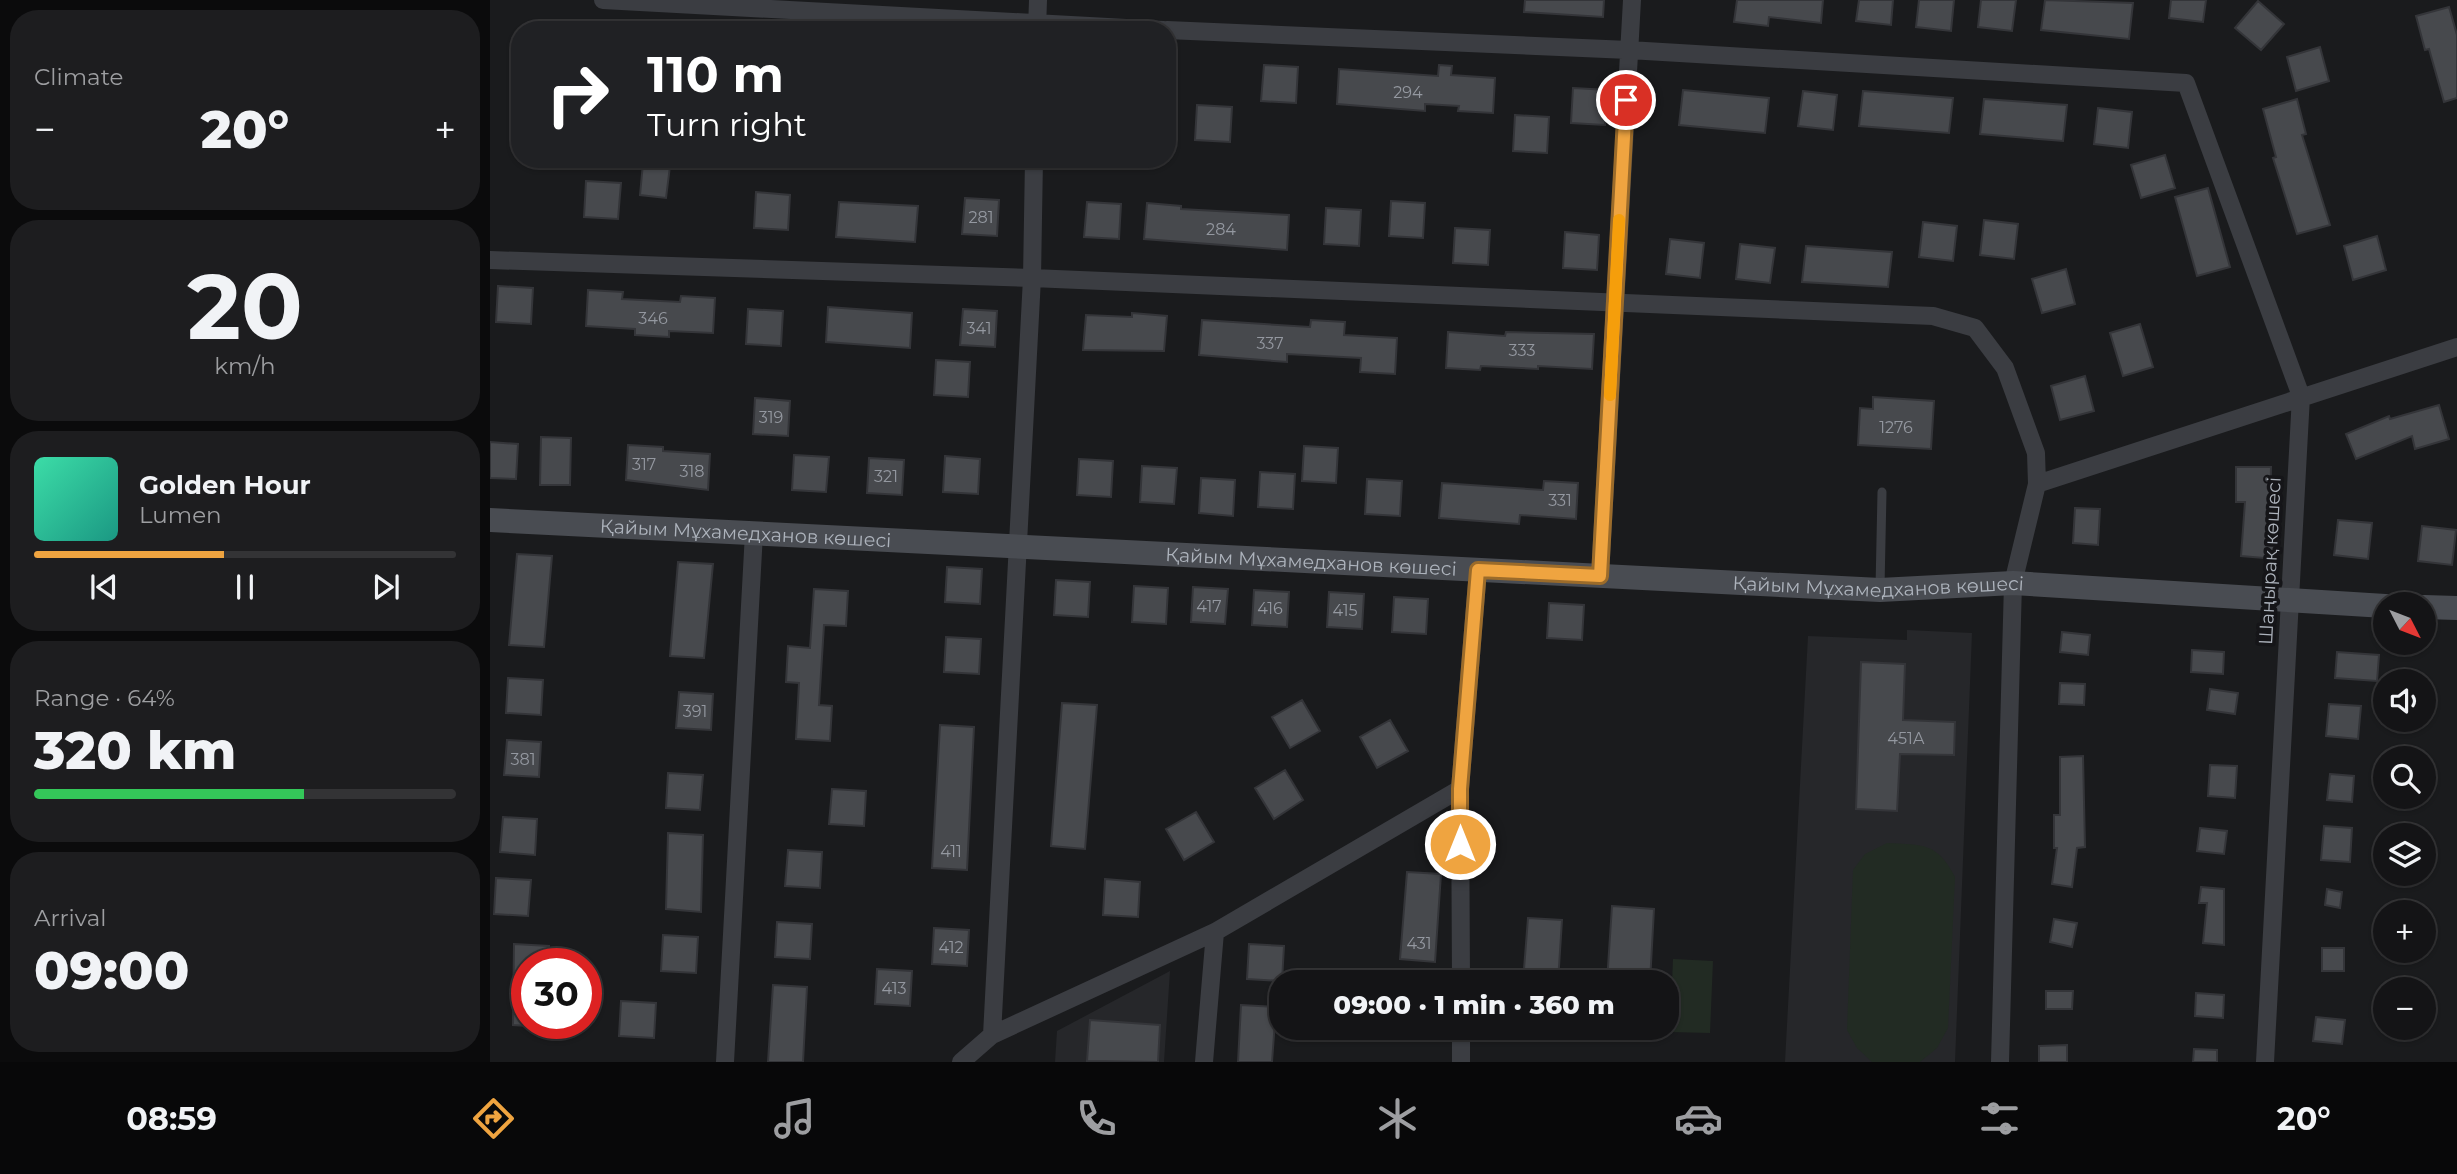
<!DOCTYPE html>
<meta charset="utf-8">
<style>
body{margin:0;font-family:Montserrat,sans-serif;background:#1d1d1f;color:#f1f3f6;height:100vh;display:flex;flex-direction:column;font-size:26px;white-space:nowrap}
*{box-sizing:border-box;margin:0}
p{font-size:23px;color:#9d9ea1}
.icon{flex:none;width:38px;height:38px;fill:none;stroke:currentColor;stroke-width:2;stroke-linecap:round;stroke-linejoin:round}
.map{position:relative;flex:1;overflow:hidden}
.drawer{display:flex;flex-direction:column;gap:10px;padding:10px;background:#0b0b0c;width:490px}
.drawer>*{flex:none}
.hud{position:absolute;left:21px;top:21px;width:665px;height:147px;border-radius:28px;box-shadow:0 2px 5px #0004,0 0 0 2px #333335;background:#202124;color:#fff;overflow:hidden}
.needle{width:46px;rotate:132deg}
.fabs{position:absolute;left:1883px;top:592px;display:grid;gap:14px}
.fabs a{display:grid;place-items:center;width:63px;height:63px;border-radius:50%;background:#141416;box-shadow:0 2px 5px #0004,0 0 0 2px #333335;font-size:35px}
.speed{position:absolute;left:21px;top:948px;display:flex;gap:14px;font-size:35px;font-weight:700;text-align:center}
.speed>*{display:grid;place-content:center;width:91px;height:91px;border-radius:50%;background:#141416;box-shadow:0 2px 5px #0004,0 0 0 2px #333335;line-height:1}
.speed .limit{border:10px solid #d22;background:#fff;color:#111}
.pin{position:absolute;display:grid;place-items:center;width:60px;height:60px;color:#fff;margin:-30px;border:4px solid #fff;border-radius:50%;box-shadow:0 2px 7px #0007}
.me{position:absolute;width:77px;margin:-38px;rotate:0deg;stroke-linejoin:round;filter:drop-shadow(0 0 5px #0008)}
.turn{display:flex;align-items:center;gap:24px;height:147px;padding:0 21px;font-size:32px}
.turn .icon{width:91px;height:91px;stroke-width:2.5}
.turn b{display:block;font-size:49px;line-height:60px}
.big{font-size:52px;font-weight:800;line-height:1.1}
.drawer .widget{flex:1;display:flex;flex-direction:column;justify-content:center;gap:10px;min-width:0;padding:0 24px;border-radius:28px;background:#1d1d1f}
.drawer .dial{align-items:center;gap:0}
.dial b{font-size:91px;line-height:1}
.song{display:flex;align-items:center;gap:21px}
.cover{width:84px;height:84px;border-radius:10px;background:linear-gradient(135deg,hsl(160 70% 55%),hsl(170 70% 35%))}
.played{height:7px;border-radius:4px;background:linear-gradient(90deg,#efa440 45%,#333335 45%)}
.keys{display:flex;justify-content:space-around;direction:ltr}
.heat{display:flex;justify-content:space-between;align-items:center;font-size:38px;direction:ltr}
.charge{height:10px;border-radius:5px;background:linear-gradient(90deg,#34c759 64%,#333335 0)}
.trip{position:absolute;left:779px;top:970px;width:410px;height:70px;border-radius:28px;background:#141416;box-shadow:0 2px 5px #0004,0 0 0 2px #333335;font-weight:800;line-height:70px;text-align:center}
.tab-bar{display:flex;height:112px;justify-content:space-around;align-items:center;background:#080809;color:#9d9ea1}
.tab-bar .icon{width:49px;height:49px}
.tab-bar .on{color:#efa440}
.tab-bar b{font-size:32px;color:#f1f3f6}
main{display:flex;flex:1;min-height:0}
.map>svg:first-child{display:block}
.built{fill:#26272a}
.green{fill:#222b23}
.building{fill:#47494d;stroke:#343539;stroke-width:2}
.lines{fill:none;stroke-linecap:round;stroke-linejoin:round}
.lane{stroke:#3b3d42;stroke-width:9}
.street{stroke:#3b3d42;stroke-width:18}
.secondary{stroke:#494c52;stroke-width:24}
.route-casing{stroke:#9b6b2a;stroke-width:18}
.route{stroke:#efa440;stroke-width:12}
.slow{stroke:#f59e0b;stroke-width:12}
.labels{text-anchor:middle;dominant-baseline:central;stroke-width:7;stroke-linejoin:round;paint-order:stroke}
.number-label{font-size:16px;fill:#9498a0}
.street-label{font-size:19px;fill:#adb3bc;stroke:#151518}
</style>
<main>
<section class="drawer">
<div class="widget"><p>Climate</p>
<div class="heat"><a>−</a><b class="big">20°</b><a>+</a></div>
</div>
<div class="widget dial"><b>20</b><p>km/h</p></div>
<div class="widget">
<div class="song"><i class="cover"></i><div><b>Golden Hour</b><p>Lumen</p></div></div>
<div class="played"></div>
<div class="keys"><svg class="icon" aria-label="previous" viewBox="0 0 24 24"><path d="M18 5L8 12l10 7zM5 5v14"/></svg><svg class="icon" aria-label="pause" viewBox="0 0 24 24"><path d="M8 5v14M16 5v14"/></svg><svg class="icon" aria-label="next" viewBox="0 0 24 24"><path d="M6 5l10 7-10 7zM19 5v14"/></svg></div>
</div>
<div class="widget"><p>Range · 64%</p><b class="big">320 km</b><div class="charge"></div></div>
<div class="widget"><p>Arrival</p><b class="big">09:00</b></div>
</section>
<div class="map">
<svg width="1967" height="1062" viewBox="0 0 1967 1062">
<rect width="100%" height="100%" fill="#1a1b1d"/>
<path class="built" d="M1417 630 1482 633 1465 1062H1295L1318 636 1417 640Z
M680 971 674 1062H565L567 1031Z"/>
<path class="green" d="M1397 843C1433 845 1447 842 1465 877L1458 1028 1447 1048 1430 1062H1382L1367 1048 1357 1030 1363 870 1375 854Z
M1183 959 1223 961 1220 1033 1180 1032Z"/>
<path class="building" d="M1035 0H1114L1113 17 1034 12Z
M1247 0H1333L1331 23 1279 17 1278 26 1244 22Z
M1369 0H1403L1401 25 1366 21Z
M1429 0H1464L1461 31 1426 27Z
M1491 0H1526L1522 31 1488 27Z
M1555 0 1643 3 1639 39 1551 30Z
M1681 0H1716L1713 22 1679 18Z
M1768 1 1794 24 1771 50 1745 28Z
M1959 7 1967 35V98L1954 102 1939 49 1935 50 1926 16Z
M1830 47 1839 81 1806 91 1797 57Z
M774 65 808 67 806 103 771 101Z
M949 65 962 66 961 75 1005 78 1003 113 968 111 969 106 935 104V111L847 104 849 69 948 76Z
M1083 88 1118 90 1115 125 1081 123Z
M1193 90 1279 98 1275 133 1189 125Z
M1313 91 1347 95 1343 130 1308 126Z
M1373 91 1463 98 1459 133 1369 126Z
M1494 99 1577 105 1573 141 1490 134Z
M1807 99 1816 134 1812 135 1840 225 1807 234 1783 158 1786 157 1773 109Z
M707 105 742 107 740 142 705 140Z
M1608 108 1642 112 1638 148 1604 144Z
M1025 115 1059 117 1057 153 1023 151Z
M1675 155 1685 188 1651 198 1641 165Z
M153 163 180 166 176 198 150 195Z
M96 181 131 183 128 219 94 217Z
M1718 188 1740 267 1707 276 1685 197Z
M266 192 300 195 298 230 264 228Z
M475 198 509 200 507 236 472 234Z
M901 201 935 203 933 238 899 236Z
M349 202 428 206 425 242 346 237Z
M597 202 631 204 629 239 594 237Z
M657 203 691 206V209L799 215 797 250 654 239Z
M836 208 871 210 869 246 834 244Z
M1494 220 1528 224 1524 259 1490 255Z
M1433 222 1467 226 1463 261 1429 257Z
M965 228 1000 230 998 265 963 263Z
M1075 232 1109 235 1107 270 1073 268Z
M1887 236 1896 270 1863 280 1854 246Z
M1180 239 1214 243 1210 278 1176 274Z
M1250 244 1285 248 1280 283 1246 279Z
M1316 246 1402 252 1398 287 1312 282Z
M1576 269 1585 304 1552 313 1542 279Z
M8 286 43 288 41 324 6 322Z
M98 290 133 292 132 299 190 302 191 296 225 298 223 333 179 331V337L145 335V329L96 326Z
M338 307 422 313 420 348 336 342Z
M258 309 293 311 291 346 256 344Z
M473 309 507 311 505 347 470 345Z
M642 313 677 316 674 351 593 350 596 315 642 317Z
M712 320 820 327 821 320 855 322 854 335 907 338 905 374 870 372 871 358 797 354V362L709 355Z
M1650 324 1663 367 1633 376 1620 333Z
M958 332 1015 336 1016 332 1104 334 1102 369 1048 366V369L991 366 990 370 956 368Z
M446 360 480 362 478 397 444 395Z
M1595 376 1604 411 1570 420 1561 386Z
M1383 397 1444 401 1441 449 1368 445 1370 408 1383 409Z
M265 398 300 401 298 436 263 434Z
M1949 405 1959 439 1925 449 1922 436 1866 459 1856 434 1899 416 1900 419Z
M51 437 81 438 80 485H50Z
M0 442 28 444 26 479 0 478Z
M138 445 173 447V451L220 454 218 490 136 480Z
M814 446 848 448 846 483 812 481Z
M304 455 339 457 336 492 302 490Z
M455 456 490 459 488 494 453 492Z
M379 458 414 460 412 495 377 493Z
M589 459 623 461 621 497 587 495Z
M652 466 687 468 684 504 650 502Z
M1746 467H1781L1780 522 1788 523 1786 559 1751 556 1755 502H1746Z
M770 472 805 474 803 509 768 507Z
M711 478 745 480 743 516 709 513Z
M877 479 912 481 910 516 875 514Z
M1054 481 1088 483 1086 519 1030 515 1029 524 949 518 952 483 1053 490Z
M1585 508 1610 509 1608 545 1583 543Z
M1848 520 1882 523 1878 559 1844 555Z
M1932 526 1966 530 1962 565 1928 561Z
M27 554 62 556 54 647 19 645Z
M188 562 223 564 214 658 180 656Z
M457 567 492 569 490 604 455 602Z
M566 580 600 582 598 617 564 615Z
M644 586 678 588 676 624 642 622Z
M703 587 738 589 735 624 701 622Z
M324 589 358 591 356 626 334 625 329 705 342 706 340 741 306 739 309 683 296 682 298 646 320 648Z
M764 590 799 592 797 627 762 625Z
M839 592 874 594 872 629 837 627Z
M904 597 938 599 936 634 902 632Z
M1059 603 1094 605 1092 640 1057 638Z
M1572 632 1600 635 1598 655 1570 652Z
M456 637 491 639 489 674 454 672Z
M1702 650 1734 652 1733 674 1701 672Z
M1847 652 1889 655 1887 681 1845 678Z
M1371 662 1415 664 1413 720 1465 722 1464 755 1410 754 1407 811 1366 809Z
M18 678 53 680 51 715 16 713Z
M1570 683 1595 684 1594 705 1569 704Z
M1720 689 1748 693 1745 714 1717 710Z
M189 692 223 694 221 730 186 728Z
M812 700 830 731 800 748 782 717Z
M572 703 607 705 595 849 561 846Z
M1839 704 1871 706 1868 739 1836 736Z
M900 720 918 751 887 768 870 737Z
M450 725 484 727 477 870 442 868Z
M17 740 51 742 49 777 14 775Z
M1593 756 1595 847 1587 848 1582 887 1562 884 1567 848H1564V815H1570V757Z
M1720 765 1747 766 1745 798 1718 796Z
M795 770 813 800 784 819 765 788Z
M178 773 213 775 210 810 176 808Z
M1840 774 1864 776 1862 802 1837 800Z
M342 789 376 791 374 826 339 824Z
M706 812 724 842 694 860 676 829Z
M13 817 47 819 45 855 10 852Z
M1834 826 1862 828 1860 862 1831 860Z
M1710 828 1737 831 1734 854 1707 851Z
M178 833 213 835 211 912 176 909Z
M298 850 332 852 330 888 295 886Z
M917 872 951 874 945 962 910 959Z
M6 878 41 880 38 916 4 914Z
M615 879 650 882 648 917 613 915Z
M1711 887 1734 889V945L1713 943 1717 903H1709Z
M1837 889 1852 892 1850 908 1835 905Z
M1122 906 1164 909 1160 982H1117Z
M1038 918 1072 920 1068 982H1033Z
M1564 919 1587 923 1582 947 1560 942Z
M287 922 322 924 320 959 285 957Z
M444 928 479 930 477 966 442 964Z
M173 935 208 937 206 973 171 971Z
M24 944 59 946 57 964H37V1026L23 1025Z
M759 944 794 946 792 981 757 979Z
M1832 948H1854V971H1832Z
M387 969 422 971 420 1006 385 1004Z
M283 985 317 987 313 1062H278Z
M1556 991H1583L1582 1009H1556Z
M1706 993 1734 995 1733 1018 1705 1016Z
M131 1001 166 1003 164 1038 129 1036Z
M751 1005 786 1007 782 1062H748Z
M1826 1017 1855 1020 1852 1044 1823 1041Z
M600 1020 670 1025 668 1062 597 1061Z
M1577 1045V1062H1549V1046Z
M1704 1049 1727 1050V1062H1703Z"/>
<g class="lines">
<path class="lane" d="M1390 588 1392 492"/>
<path class="street" d="M113 0 673 30
M547 30 548 0
M677 30 1139 50 1696 83 1811 396 1775 1062
M0 260 542 278 1443 316 1485 328 1515 368 1546 453 1547 484 1523 583 1510 1062
M1547 484 1967 347
M1110 576 1142 0
M970 789 971 982
M971 1027V1062
M502 1035 542 278 544 159
M235 1062 264 533
M471 1062 502 1035 725 932 970 789 988 570
M714 1062 725 932"/>
<g class="secondary">
<path id="s1" d="M0 520 1390 590 1523 583 1895 606"/>
<path d="M1934 607 1967 608"/>
</g>
</g>
<g class="lines">
<defs>
<path id="route" d="M970 844V789L988 570 1110 576 1136 100"/>
</defs>
<use href="#route" class="route-casing"/>
<use href="#route" class="route"/>
<path class="slow" d="M1120 395 1129 220"/>
</g>
<g class="labels">
<g class="number-label">
<text x="918" y="92">294</text>
<text x="491" y="217">281</text>
<text x="731" y="229">284</text>
<text x="163" y="318">346</text>
<text x="489" y="328">341</text>
<text x="780" y="343">337</text>
<text x="1032" y="350">333</text>
<text x="281" y="417">319</text>
<text x="1406" y="427">1276</text>
<text x="154" y="464">317</text>
<text x="202" y="471">318</text>
<text x="396" y="476">321</text>
<text x="1070" y="500">331</text>
<text x="719" y="606">417</text>
<text x="780" y="608">416</text>
<text x="855" y="610">415</text>
<text x="205" y="711">391</text>
<text x="1416" y="738">451А</text>
<text x="33" y="759">381</text>
<text x="461" y="851">411</text>
<text x="929" y="943">431</text>
<text x="461" y="947">412</text>
<text x="404" y="988">413</text>
</g>
<g class="street-label">
<text stroke="none"><textPath href="#s1" startOffset="256">Қайым Мұхамедханов көшесі</textPath></text>
<text stroke="none"><textPath href="#s1" startOffset="822">Қайым Мұхамедханов көшесі</textPath></text>
<text transform="translate(1780 561) rotate(-87)">Шаңырақ көшесі</text>
<text stroke="none"><textPath href="#s1" startOffset="1390">Қайым Мұхамедханов көшесі</textPath></text>
</g>
</g>
</svg>
<div class="fabs">
<a><svg class="needle" viewBox="-14 -14 28 28"><path d="M0-13l5 13h-10z" fill="#e53935"/><path d="M0 13l5-13h-10z" fill="#9d9ea1"/></svg></a>
<a><svg class="icon" aria-label="sound" viewBox="0 0 24 24"><path d="M4 9h4l5-4v14l-5-4H4zM17 9q2 3 0 6"/></svg></a>
<a><svg class="icon" aria-label="search" viewBox="0 0 24 24"><circle cx="10" cy="10" r="6"/><path d="M15 15l6 6"/></svg></a>
<a><svg class="icon" aria-label="layers" viewBox="0 0 24 24"><path d="M12 4l9 5-9 5-9-5zM3 14l9 5 9-5"/></svg></a>
<a>+</a>
<a>−</a>
</div>
<div class="speed"><div class="limit">30</div></div>
<div class="pin" style="left:1136px;top:100px;background:#d93025"><svg class="icon" aria-label="arrive" viewBox="0 0 24 24"><path d="M6 21V4h12l-3 4 3 4H6"/></svg></div>
<svg class="me" style="left:970px;top:844px" viewBox="-20 -20 40 40"><circle r="17" fill="#efa440" stroke="#fff" stroke-width="3"/><path d="M0-11L8 9 0 5-8 9z" fill="#fff"/></svg>
<div class="trip">09:00 · 1 min · 360 m</div>
<div class="hud">
<div class="turn"><svg class="icon" aria-label="right" viewBox="0 0 24 24"><path d="M7 20v-9h11M14 6l5 5-5 5"/></svg><div><b>110 m</b>Turn right</div></div>
</div>
</div>
</main>
<nav class="tab-bar">
<b>08:59</b>
<svg class="icon on" aria-label="directions" viewBox="0 0 24 24"><path d="M12 3l9 9-9 9-9-9zM9 14v-3h6M13 9l2 2-2 2"/></svg>
<svg class="icon" aria-label="music" viewBox="0 0 24 24"><path d="M9 18V5l10-2v13"/><circle cx="6" cy="18" r="3"/><circle cx="16" cy="16" r="3"/></svg>
<svg class="icon" aria-label="phone" viewBox="0 0 24 24"><path d="M5 4h4l2 5-3 2q2 4 5 5l2-3 5 2v4C11 20 4 13 5 4z"/></svg>
<svg class="icon" aria-label="climate" viewBox="0 0 24 24"><path d="M12 3v18M4 7l16 10M4 17L20 7"/></svg>
<svg class="icon" aria-label="car" viewBox="0 0 24 24"><path d="M5 17H2v-5l4-1 3-4h7l3 4 3 1v5h-3M9 17h6M6 11h13"/><circle cx="7" cy="17" r="2"/><circle cx="17" cy="17" r="2"/></svg>
<svg class="icon" aria-label="filters" viewBox="0 0 24 24"><path d="M4 7h16M4 17h16"/><circle cx="9" cy="7" r="2"/><circle cx="15" cy="17" r="2"/></svg>
<b>20°</b>
</nav>
